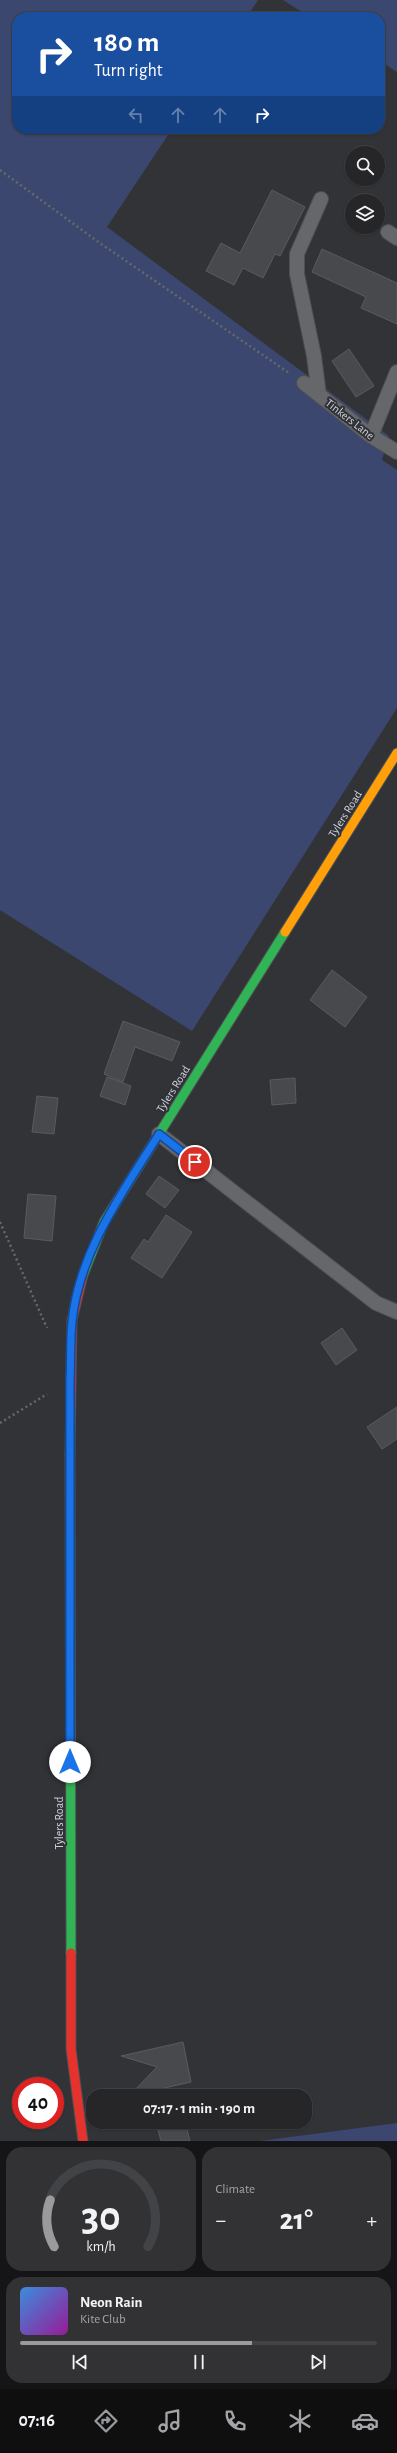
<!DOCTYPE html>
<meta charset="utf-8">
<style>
body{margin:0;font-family:"Alegreya Sans",sans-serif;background:#323235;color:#f1f3f6;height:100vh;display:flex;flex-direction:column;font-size:15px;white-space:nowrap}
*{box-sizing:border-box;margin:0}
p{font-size:13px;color:#a4a5a8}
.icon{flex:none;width:22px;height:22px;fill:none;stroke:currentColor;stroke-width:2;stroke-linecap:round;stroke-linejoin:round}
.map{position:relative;height:2141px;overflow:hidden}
.sheet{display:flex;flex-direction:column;gap:6px;padding:6px;background:#151517;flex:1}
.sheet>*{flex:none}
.top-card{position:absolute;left:12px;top:12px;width:373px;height:122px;border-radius:16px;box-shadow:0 1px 3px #0004,0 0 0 1px #424346;background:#1a4fa0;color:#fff;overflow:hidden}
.fabs{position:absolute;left:345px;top:146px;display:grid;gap:8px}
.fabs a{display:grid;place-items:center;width:40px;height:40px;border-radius:50%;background:#262629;box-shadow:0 1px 3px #0004,0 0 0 1px #424346;font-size:20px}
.speed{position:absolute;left:12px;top:2077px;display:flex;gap:8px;font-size:20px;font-weight:700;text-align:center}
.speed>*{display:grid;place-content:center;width:52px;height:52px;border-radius:50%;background:#262629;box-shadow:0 1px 3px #0004,0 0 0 1px #424346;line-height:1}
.speed .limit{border:6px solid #d22;background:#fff;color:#111}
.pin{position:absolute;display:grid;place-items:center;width:34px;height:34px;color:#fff;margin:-17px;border:2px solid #fff;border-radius:50%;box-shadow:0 1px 4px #0007}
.me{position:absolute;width:44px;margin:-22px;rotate:0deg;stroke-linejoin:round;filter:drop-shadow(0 0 3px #0008)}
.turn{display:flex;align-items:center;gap:14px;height:84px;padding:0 16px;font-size:18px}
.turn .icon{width:52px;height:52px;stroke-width:2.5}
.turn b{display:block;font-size:28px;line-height:34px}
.lanes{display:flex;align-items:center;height:38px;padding:0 16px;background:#0003;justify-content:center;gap:20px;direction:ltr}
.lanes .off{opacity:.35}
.big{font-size:30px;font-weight:700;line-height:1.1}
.sheet .widget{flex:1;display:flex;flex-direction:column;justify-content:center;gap:6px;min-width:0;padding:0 14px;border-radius:16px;background:#323235}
.sheet .dial{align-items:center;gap:0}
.dial svg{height:104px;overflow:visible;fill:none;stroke:#424346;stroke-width:7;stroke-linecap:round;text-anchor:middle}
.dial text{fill:#f1f3f6;stroke:none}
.song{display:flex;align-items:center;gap:12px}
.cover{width:48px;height:48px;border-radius:6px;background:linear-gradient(135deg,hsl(210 70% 55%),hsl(300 70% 35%))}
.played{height:4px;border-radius:2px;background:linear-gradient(90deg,#989a9e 65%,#424346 65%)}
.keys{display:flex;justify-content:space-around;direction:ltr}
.heat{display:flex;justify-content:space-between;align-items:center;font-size:22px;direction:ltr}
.sheet .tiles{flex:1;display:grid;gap:6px;grid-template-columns:1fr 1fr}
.widget:last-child{grid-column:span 2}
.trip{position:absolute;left:86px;top:2089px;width:226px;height:40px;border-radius:16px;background:#262629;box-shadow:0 1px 3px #0004,0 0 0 1px #424346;font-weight:700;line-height:40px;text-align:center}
.tab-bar{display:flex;height:64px;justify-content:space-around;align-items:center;background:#0f0f10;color:#a4a5a8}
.tab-bar .icon{width:28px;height:28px}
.tab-bar .selected{color:#989a9e}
.tab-bar b{font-size:18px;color:#f1f3f6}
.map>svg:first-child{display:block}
.green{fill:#3c476f}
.building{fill:#48494c;stroke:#5a5b5f}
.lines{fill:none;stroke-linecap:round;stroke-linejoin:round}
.lane-casing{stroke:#4e4f52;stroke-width:16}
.fast-casing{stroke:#4e4f52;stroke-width:11}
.slow-casing{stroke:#4e4f52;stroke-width:11}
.jam-casing{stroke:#4e4f52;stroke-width:11}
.path{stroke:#67686a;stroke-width:2.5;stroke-dasharray:2 3;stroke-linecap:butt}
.lane{stroke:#66676a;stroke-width:14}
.fast{stroke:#30b455;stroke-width:9}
.slow{stroke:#ff9f0a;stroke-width:9}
.jam{stroke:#e5322d;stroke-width:9}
.route-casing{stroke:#114b97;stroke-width:10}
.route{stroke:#1a73e8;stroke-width:7}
.labels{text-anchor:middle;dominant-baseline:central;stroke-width:4;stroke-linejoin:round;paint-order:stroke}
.street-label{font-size:12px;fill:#cfd1d5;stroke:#303239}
</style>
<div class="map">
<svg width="397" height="2141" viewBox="0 0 397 2141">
<rect width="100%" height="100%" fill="#323337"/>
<path class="green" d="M0 0H258L247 17H17V129H172L107 227 389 436 382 460 397 470V708L192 1031 0 910Z
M283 0H397V72L380 61V17H310Z
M397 2123V2141H260Z"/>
<path class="building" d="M272 190 305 207 280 256 275 254 263 278 243 268 234 285 206 271 221 243 240 253Z
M322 249 397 283V324L361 308 366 297 312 272Z
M349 349 374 386 356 397 332 361Z
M332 970 367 997 345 1027 310 1000Z
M123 1021 180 1042 172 1061 135 1047 123 1082 104 1074Z
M107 1077 131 1086 125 1105 100 1096Z
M295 1078 296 1103 272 1105 270 1080Z
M37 1096 58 1098 54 1134 32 1132Z
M159 1176 179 1190 165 1208 146 1194Z
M28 1194 56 1196 52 1241 24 1238Z
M166 1215 192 1232 162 1278 131 1258 144 1239 148 1242Z
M342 1328 357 1350 336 1365 321 1343Z
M397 1407V1439L382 1449 367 1427Z
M183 2042 191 2082 129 2096 157 2067 121 2056Z
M156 2122H185L190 2141H161Z"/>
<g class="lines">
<defs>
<path id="lane" d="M388 232 397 238
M304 383 371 436 397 452
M319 395 314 356 297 274V254L321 199
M371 436 397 372
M159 1134 376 1303 397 1312"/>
<path id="fast" d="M83 1275 104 1222 285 932
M70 1454 71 1953"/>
<path id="slow" d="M285 932 397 753"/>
<path id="jam" d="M70 1454 72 1320 83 1275
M71 1953V2049L83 2141"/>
</defs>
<use href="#lane" class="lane-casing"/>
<use href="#fast" class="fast-casing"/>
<use href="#slow" class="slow-casing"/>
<use href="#jam" class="jam-casing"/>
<path class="path" d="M0 170 97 241 289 373
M0 1222 47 1328
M0 1423 47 1394"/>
<use href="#lane" class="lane"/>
<use href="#fast" class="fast"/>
<use href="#slow" class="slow"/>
<use href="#jam" class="jam"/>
</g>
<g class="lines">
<defs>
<path id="route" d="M70 1762V1380C71 1360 70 1341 72 1322 79 1251 123 1192 159 1134L195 1162"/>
</defs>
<use href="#route" class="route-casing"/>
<use href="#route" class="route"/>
</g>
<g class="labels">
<g class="street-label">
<text transform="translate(350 419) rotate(38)">Tinkers Lane</text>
<text transform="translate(345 814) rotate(-58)">Tylers Road</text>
<text transform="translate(173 1089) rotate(-58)">Tylers Road</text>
<text transform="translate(59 1823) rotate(-90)">Tylers Road</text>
</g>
</g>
</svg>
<div class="fabs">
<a><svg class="icon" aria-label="search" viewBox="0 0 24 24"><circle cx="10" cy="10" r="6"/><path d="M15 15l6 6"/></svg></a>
<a><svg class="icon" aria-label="layers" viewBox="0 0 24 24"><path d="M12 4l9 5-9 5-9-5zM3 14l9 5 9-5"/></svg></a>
</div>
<div class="speed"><div class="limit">40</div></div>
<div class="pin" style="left:195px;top:1162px;background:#d93025"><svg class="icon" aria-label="arrive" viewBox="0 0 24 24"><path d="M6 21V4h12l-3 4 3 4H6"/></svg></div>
<svg class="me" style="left:70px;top:1762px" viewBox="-20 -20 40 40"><circle r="19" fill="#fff"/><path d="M0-13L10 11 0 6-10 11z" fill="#1a73e8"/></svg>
<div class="trip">07:17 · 1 min · 190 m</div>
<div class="top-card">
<div class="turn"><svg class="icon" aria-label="right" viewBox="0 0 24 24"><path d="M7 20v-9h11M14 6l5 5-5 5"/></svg><div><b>180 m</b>Turn right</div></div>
<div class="lanes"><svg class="icon off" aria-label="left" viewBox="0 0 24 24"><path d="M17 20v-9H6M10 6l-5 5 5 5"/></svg><svg class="icon off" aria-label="ahead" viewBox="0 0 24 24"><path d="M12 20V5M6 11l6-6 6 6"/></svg><svg class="icon off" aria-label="ahead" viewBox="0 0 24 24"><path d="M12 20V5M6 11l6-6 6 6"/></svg><svg class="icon" aria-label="right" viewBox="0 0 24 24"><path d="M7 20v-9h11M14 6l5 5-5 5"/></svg></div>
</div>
</div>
<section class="sheet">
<div class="tiles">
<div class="widget dial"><svg viewBox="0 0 100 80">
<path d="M14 69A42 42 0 1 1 86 69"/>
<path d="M14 69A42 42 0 0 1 11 33" stroke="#989a9e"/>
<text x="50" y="56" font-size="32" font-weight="700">30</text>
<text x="50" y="72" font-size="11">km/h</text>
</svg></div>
<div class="widget"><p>Climate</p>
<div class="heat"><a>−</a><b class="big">21°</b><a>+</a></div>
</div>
<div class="widget">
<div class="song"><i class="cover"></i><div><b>Neon Rain</b><p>Kite Club</p></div></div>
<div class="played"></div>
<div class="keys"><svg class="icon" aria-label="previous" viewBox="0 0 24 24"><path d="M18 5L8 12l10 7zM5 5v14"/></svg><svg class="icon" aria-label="pause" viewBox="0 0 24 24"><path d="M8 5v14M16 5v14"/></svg><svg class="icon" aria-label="next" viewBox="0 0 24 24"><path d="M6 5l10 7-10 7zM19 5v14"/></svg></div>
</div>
</div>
</section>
<nav class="tab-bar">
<b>07:16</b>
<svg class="icon selected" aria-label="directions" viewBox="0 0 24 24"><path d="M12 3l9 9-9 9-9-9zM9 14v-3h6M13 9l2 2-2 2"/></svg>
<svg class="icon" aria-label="music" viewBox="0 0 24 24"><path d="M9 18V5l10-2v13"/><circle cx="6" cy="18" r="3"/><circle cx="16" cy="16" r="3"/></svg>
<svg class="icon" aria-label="phone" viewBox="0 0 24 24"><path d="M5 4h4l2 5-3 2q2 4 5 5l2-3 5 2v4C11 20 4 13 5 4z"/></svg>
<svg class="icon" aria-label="climate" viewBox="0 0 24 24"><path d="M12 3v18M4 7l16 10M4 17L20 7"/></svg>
<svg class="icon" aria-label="car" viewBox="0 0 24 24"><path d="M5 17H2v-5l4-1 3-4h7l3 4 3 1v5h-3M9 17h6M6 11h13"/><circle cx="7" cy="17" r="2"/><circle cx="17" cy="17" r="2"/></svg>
</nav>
